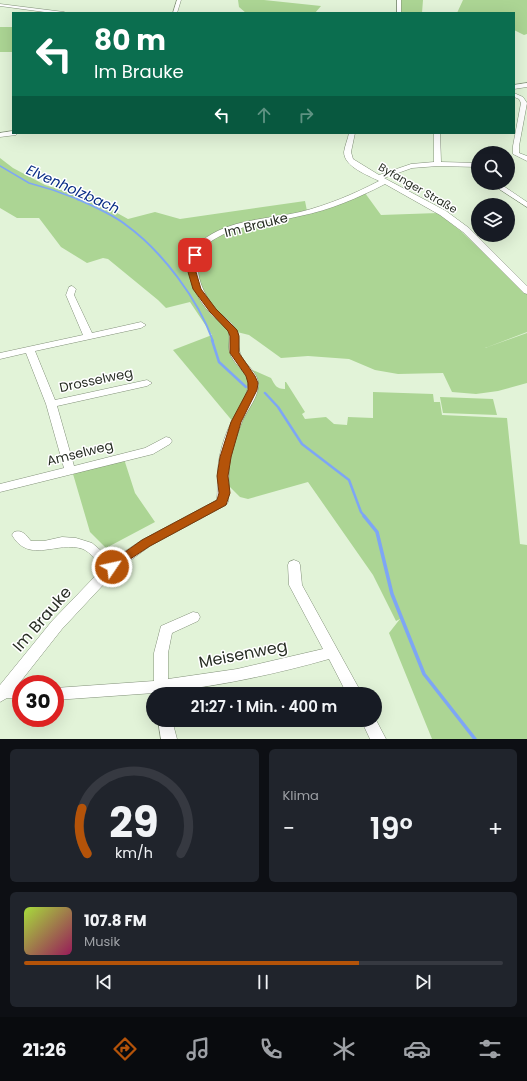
<!DOCTYPE html>
<html lang="de">
<meta charset="utf-8">
<style>
body{margin:0;font-family:Poppins,sans-serif;background:#20242c;color:#f1f3f6;height:100vh;display:flex;flex-direction:column;font-size:15px;white-space:nowrap}
*{box-sizing:border-box;margin:0}
p{font-size:13px;color:#9ea1a6}
.icon{flex:none;width:22px;height:22px;fill:none;stroke:currentColor;stroke-width:2;stroke-linecap:round;stroke-linejoin:round}
.map{position:relative;height:739px;overflow:hidden}
.drawer{display:flex;flex-direction:column;gap:10px;padding:10px;background:#0d0f14;flex:1}
.drawer>*{flex:none}
.guide{position:absolute;left:12px;top:12px;width:503px;height:122px;border-radius:0px;box-shadow:0 4px 16px #0002;background:#0b6e4f;color:#fff;overflow:hidden}
.tools{position:absolute;left:471px;top:146px;display:grid;gap:8px}
.tools a{display:grid;place-items:center;width:44px;height:44px;border-radius:50%;background:#171b24;box-shadow:0 4px 16px #0002;font-size:20px}
.speed{position:absolute;left:12px;top:675px;display:flex;gap:8px;font-size:20px;font-weight:700;text-align:center}
.speed>*{display:grid;place-content:center;width:52px;height:52px;border-radius:50%;background:#171b24;box-shadow:0 4px 16px #0002;line-height:1}
.speed .limit{border:6px solid #d22;background:#fff;color:#111}
.pin{position:absolute;display:grid;place-items:center;width:34px;height:34px;color:#fff;margin:-17px;border-radius:8px;box-shadow:0 2px 6px #0006}
.me{position:absolute;width:44px;margin:-22px;rotate:56deg;stroke-linejoin:round;filter:drop-shadow(0 0 3px #0008)}
.turn{display:flex;align-items:center;gap:14px;height:84px;padding:0 16px;font-size:18px}
.turn .icon{width:52px;height:52px;stroke-width:2.5}
.turn b{display:block;font-size:28px;line-height:34px}
.lanes{display:flex;align-items:center;height:38px;padding:0 16px;background:#0003;justify-content:center;gap:20px;direction:ltr}
.lanes .off{opacity:.35}
.big{font-size:30px;font-weight:600;line-height:1.1}
.drawer .tile{flex:1;display:flex;flex-direction:column;justify-content:center;gap:6px;min-width:0;padding:0 14px;border-radius:6px;background:#20242c}
.drawer .dial{align-items:center;gap:0}
.dial svg{height:104px;overflow:visible;fill:none;stroke:#363941;stroke-width:7;stroke-linecap:round;text-anchor:middle}
.dial text{fill:#f1f3f6;stroke:none}
.song{display:flex;align-items:center;gap:12px}
.cover{width:48px;height:48px;border-radius:6px;background:linear-gradient(135deg,hsl(80 70% 55%),hsl(330 70% 35%))}
.played{height:4px;border-radius:2px;background:linear-gradient(90deg,#b45309 70%,#363941 70%)}
.keys{display:flex;justify-content:space-around;direction:ltr}
.heat{display:flex;justify-content:space-between;align-items:center;font-size:22px;direction:ltr}
.drawer .tiles{flex:1;display:grid;gap:10px;grid-template-columns:1fr 1fr}
.tile:last-child{grid-column:span 2}
.trip{position:absolute;left:146px;top:687px;width:236px;height:40px;border-radius:20px;background:#171b24;box-shadow:0 4px 16px #0002;font-weight:600;line-height:40px;text-align:center}
.dock{display:flex;height:64px;justify-content:space-around;align-items:center;background:#090b0e;color:#9ea1a6}
.dock .icon{width:28px;height:28px}
.dock .on{color:#b45309}
.dock b{font-size:18px;color:#f1f3f6}
.map>svg:first-child{display:block}
.green{fill:#acd594}
.lines{fill:none;stroke-linecap:round;stroke-linejoin:round}
.stream-far3{stroke:#7ea6f5;stroke-width:1.5}
.stream-far2{stroke:#7ea6f5;stroke-width:2}
.stream-far1{stroke:#7ea6f5;stroke-width:2.5}
.stream{stroke:#7ea6f5;stroke-width:3.5}
.minor-casing{stroke:#829179;stroke-width:1}
.major-casing{stroke:#829179;stroke-width:1}
.minor{fill:#fff;fill-rule:evenodd}
.major{fill:#fff;fill-rule:evenodd}
.route{fill:#b45309;stroke:#753606}
.labels{text-anchor:middle;dominant-baseline:central;stroke-width:3;stroke-linejoin:round;paint-order:stroke}
.far-street-label{font-size:11px;fill:#272d23;stroke:#fff}
.street-label{font-size:13px;fill:#272d23;stroke:#fff}
.water-label{font-size:14px;font-style:italic;fill:#062b84;stroke:#fff}
.near-street-label{font-size:16px;fill:#272d23;stroke:#fff}
</style>
<div class="map">
<svg width="527" height="739" viewBox="0 0 527 739">
<rect width="100%" height="100%" fill="#e2f3d8"/>
<path class="green" d="M238 0H264L321 6 315 13H246L239 7Z
M401 0H423L422 13H401Z
M463 0H527V34L524 35 514 30V13H457Z
M0 27H13V52H0Z
M0 158 13 168 45 185 71 193H81L128 219 155 212 180 219 305 201 307 211 241 226 201 243 190 273 227 326 249 377 250 389 234 423 173 350 212 335 190 302 166 308 158 300 108 259 103 258 87 263 61 247 39 218H17L0 208Z
M365 193 381 215 438 213 462 232 527 294V332L485 348 527 333V383L498 391 476 394 452 392 443 373 398 374 375 370 349 359 308 356 281 358 249 335 237 332 215 310 199 288 196 254 204 244 220 234 244 226 310 214Z
M248 368 271 378C275 385 276 389 285 389V382H286L305 412 302 414 305 419 326 417 334 424 347 425 348 417 373 418V392L433 394 434 402H440L442 415 507 418 520 544 527 545V739H432L389 633 400 619 396 621 373 575 308 482 248 499 240 497 229 486 227 476V457L258 384Z
M440 397 493 399 497 415 443 413Z
M124 459 135 493 155 522 106 548 90 532 73 474Z"/>
<g class="lines">
<path class="stream-far3" d="M0 166 29 183 53 190 80 200"/>
<path class="stream-far2" d="M77 199C93 206 112 214 126 225 162 251 198 299 213 341"/>
<path class="stream-far1" d="M212 340 219 362 246 387
M265 393 278 407 302 444 349 480 361 512 365 517"/>
<path class="stream" d="M364 516 377 532 392 594 424 674 475 739"/>
<defs>
<path id="minor" d="M177 0H181L177 13H173Z
M397 0H401V13H397Z
M0 4 64 12 66 13H52L0 6Z
M514 93 523 97 527 103 519 146V153L527 156V161L513 154V146L521 103 519 99 514 97Z
M349 133H355L351 152 353 159 379 175 411 164 434 162V133H440L441 162 478 163V167L438 166 412 168 384 178 446 211 469 228 527 286V294L524 293 463 232 440 215 385 184C358 198 330 210 300 216 272 223 238 224 213 240 187 256 199 289 215 308 222 316 231 321 236 329 241 337 237 345 240 353 243 363 253 368 257 378 263 393 247 409 242 422 236 437 231 453 229 469 228 480 230 491 228 502L226 505 150 546 117 570 62 629 17 686 21 687V699L7 698 0 702V685L52 621 104 567C98 562 90 552 83 549 58 540 29 565 12 535L14 532C22 529 26 535 31 541H44L62 537 76 538 92 543 112 560 142 540 217 500C218 490 217 479 218 469 219 454 224 437 231 423 236 410 252 394 247 378 243 369 233 363 230 353 227 345 232 337 227 329 223 323 215 319 210 313 190 291 177 256 207 237 233 219 270 219 300 212 328 205 354 194 379 181 368 175 344 167 344 152 345 145 348 139 349 133Z
M490 183H499L527 202V207Z
M72 286 76 289 74 295 92 333 141 322 146 325 141 328 35 351 55 400 147 380 152 383 147 386 57 406 74 466 145 448 166 437 170 438 172 441 170 444 153 454 0 492V484L64 468 46 404 26 353 0 359V353L83 335 66 295 69 287Z
M294 560 299 562 300 565 302 585 362 694H347L329 659C276 674 223 685 168 692V694L154 693 55 700V688L154 681V653L161 626 193 612 198 613 200 617 198 621 172 633 168 653V679L237 669 323 649 289 585 288 565 289 562Z
M375 718 386 739H370L361 720H375Z
M158 720H172L177 739H161Z"/>
<path id="major" d="M527 83V87L514 89V85Z
M13 131V133H17L16 135 0 137V133Z"/>
</defs>
<use href="#minor" class="minor-casing"/>
<use href="#major" class="major-casing"/>
<use href="#minor" class="minor"/>
<use href="#major" class="major"/>
</g>
<path class="route" d="M195 252 199 255 196 272 201 289 216 309 237 330 239 336V353L255 376 258 383 257 390 241 422 231 457 228 476 230 493 226 505 150 546 112 571 108 570 106 567 108 564 142 540 217 500 219 493 217 476 220 457 231 422 248 390V383L246 376 230 353V336L228 331 210 312 193 289 188 272 192 255Z"/>
<g class="labels">
<g class="far-street-label">
<text transform="translate(418 188) rotate(30)">Byfanger Straße</text>
</g>
<g class="street-label">
<text transform="translate(256 225) rotate(-14)">Im Brauke</text>
<text transform="translate(96 380) rotate(-12)">Drosselweg</text>
<text transform="translate(80 453) rotate(-14)">Amselweg</text>
</g>
<g class="water-label">
<text transform="translate(73 189) rotate(24)">Elvenholzbach</text>
</g>
<g class="near-street-label">
<text transform="translate(42 619) rotate(-49)">Im Brauke</text>
<text transform="translate(243 654) rotate(-11)">Meisenweg</text>
</g>
</g>
</svg>
<div class="tools">
<a><svg class="icon" aria-label="search" viewBox="0 0 24 24"><circle cx="10" cy="10" r="6"/><path d="M15 15l6 6"/></svg></a>
<a><svg class="icon" aria-label="layers" viewBox="0 0 24 24"><path d="M12 4l9 5-9 5-9-5zM3 14l9 5 9-5"/></svg></a>
</div>
<div class="speed"><div class="limit">30</div></div>
<div class="pin" style="left:195px;top:255px;background:#d93025"><svg class="icon" aria-label="arrive" viewBox="0 0 24 24"><path d="M6 21V4h12l-3 4 3 4H6"/></svg></div>
<svg class="me" style="left:112px;top:567px" viewBox="-20 -20 40 40"><circle r="17" fill="#b45309" stroke="#fff" stroke-width="3"/><path d="M0-11L8 9 0 5-8 9z" fill="#fff"/></svg>
<div class="trip">21:27 · 1 Min. · 400 m</div>
<div class="guide">
<div class="turn"><svg class="icon" aria-label="left" viewBox="0 0 24 24"><path d="M17 20v-9H6M10 6l-5 5 5 5"/></svg><div><b>80 m</b>Im Brauke</div></div>
<div class="lanes"><svg class="icon" aria-label="left" viewBox="0 0 24 24"><path d="M17 20v-9H6M10 6l-5 5 5 5"/></svg><svg class="icon off" aria-label="ahead" viewBox="0 0 24 24"><path d="M12 20V5M6 11l6-6 6 6"/></svg><svg class="icon off" aria-label="right" viewBox="0 0 24 24"><path d="M7 20v-9h11M14 6l5 5-5 5"/></svg></div>
</div>
</div>
<section class="drawer">
<div class="tiles">
<div class="tile dial"><svg viewBox="0 0 100 80">
<path d="M14 69A42 42 0 1 1 86 69"/>
<path d="M14 69A42 42 0 0 1 10 34" stroke="#b45309"/>
<text x="50" y="56" font-size="32" font-weight="700">29</text>
<text x="50" y="72" font-size="11">km/h</text>
</svg></div>
<div class="tile"><p>Klima</p>
<div class="heat"><a>−</a><b class="big">19°</b><a>+</a></div>
</div>
<div class="tile">
<div class="song"><i class="cover"></i><div><b>107.8 FM</b><p>Musik</p></div></div>
<div class="played"></div>
<div class="keys"><svg class="icon" aria-label="previous" viewBox="0 0 24 24"><path d="M18 5L8 12l10 7zM5 5v14"/></svg><svg class="icon" aria-label="pause" viewBox="0 0 24 24"><path d="M8 5v14M16 5v14"/></svg><svg class="icon" aria-label="next" viewBox="0 0 24 24"><path d="M6 5l10 7-10 7zM19 5v14"/></svg></div>
</div>
</div>
</section>
<nav class="dock">
<b>21:26</b>
<svg class="icon on" aria-label="directions" viewBox="0 0 24 24"><path d="M12 3l9 9-9 9-9-9zM9 14v-3h6M13 9l2 2-2 2"/></svg>
<svg class="icon" aria-label="music" viewBox="0 0 24 24"><path d="M9 18V5l10-2v13"/><circle cx="6" cy="18" r="3"/><circle cx="16" cy="16" r="3"/></svg>
<svg class="icon" aria-label="phone" viewBox="0 0 24 24"><path d="M5 4h4l2 5-3 2q2 4 5 5l2-3 5 2v4C11 20 4 13 5 4z"/></svg>
<svg class="icon" aria-label="climate" viewBox="0 0 24 24"><path d="M12 3v18M4 7l16 10M4 17L20 7"/></svg>
<svg class="icon" aria-label="car" viewBox="0 0 24 24"><path d="M5 17H2v-5l4-1 3-4h7l3 4 3 1v5h-3M9 17h6M6 11h13"/><circle cx="7" cy="17" r="2"/><circle cx="17" cy="17" r="2"/></svg>
<svg class="icon" aria-label="filters" viewBox="0 0 24 24"><path d="M4 7h16M4 17h16"/><circle cx="9" cy="7" r="2"/><circle cx="15" cy="17" r="2"/></svg>
</nav>
